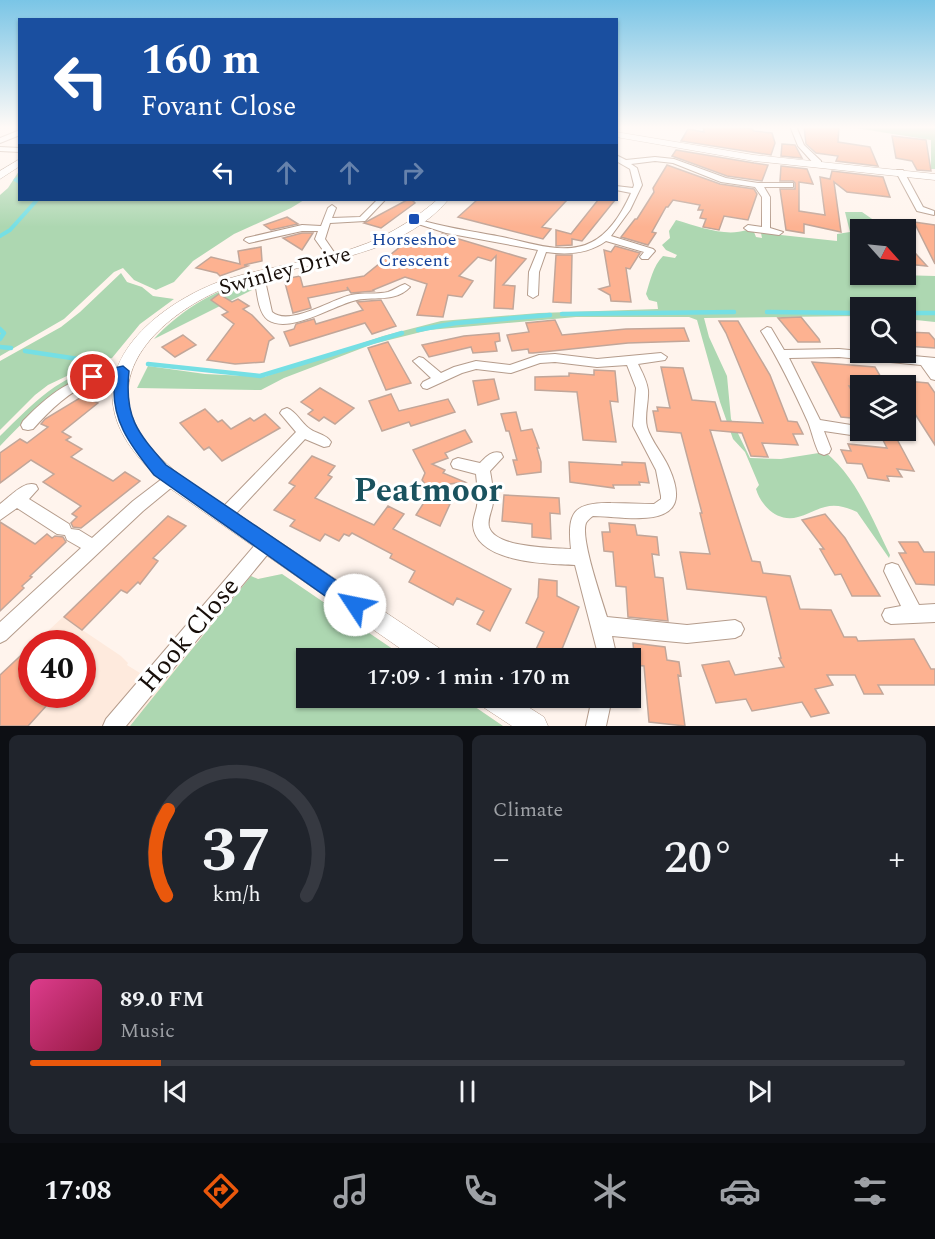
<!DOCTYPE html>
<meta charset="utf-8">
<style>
body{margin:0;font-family:Spectral,serif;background:#20242c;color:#f1f3f6;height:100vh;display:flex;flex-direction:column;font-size:22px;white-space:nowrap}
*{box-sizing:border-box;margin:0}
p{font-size:20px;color:#9ea1a6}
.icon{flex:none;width:33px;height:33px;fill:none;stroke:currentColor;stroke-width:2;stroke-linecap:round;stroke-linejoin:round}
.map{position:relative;height:726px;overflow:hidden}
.panel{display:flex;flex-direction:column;gap:9px;padding:9px;background:#0d0f14;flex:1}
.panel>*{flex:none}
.hud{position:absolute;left:18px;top:18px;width:600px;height:183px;border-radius:0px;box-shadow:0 2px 4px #0004;background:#1a4fa0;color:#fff;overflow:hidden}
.needle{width:39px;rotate:117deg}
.tools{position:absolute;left:850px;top:219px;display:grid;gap:12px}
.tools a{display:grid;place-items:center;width:66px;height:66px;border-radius:0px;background:#171b24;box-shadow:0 2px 4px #0004;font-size:30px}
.speed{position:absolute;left:18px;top:630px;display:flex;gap:12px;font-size:30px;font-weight:700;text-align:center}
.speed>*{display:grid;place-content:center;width:78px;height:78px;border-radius:50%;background:#171b24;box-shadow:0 2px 4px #0004;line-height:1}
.speed .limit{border:9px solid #d22;background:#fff;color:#111}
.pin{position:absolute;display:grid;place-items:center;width:51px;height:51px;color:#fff;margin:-26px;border:3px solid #fff;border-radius:50%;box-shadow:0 2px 6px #0007}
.me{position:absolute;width:66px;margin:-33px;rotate:304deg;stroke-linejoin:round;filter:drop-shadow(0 0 4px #0008)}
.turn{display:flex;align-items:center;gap:21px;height:126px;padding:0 24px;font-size:27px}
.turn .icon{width:78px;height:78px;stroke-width:2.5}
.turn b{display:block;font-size:42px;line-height:51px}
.lanes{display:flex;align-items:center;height:57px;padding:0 24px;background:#0003;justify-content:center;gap:30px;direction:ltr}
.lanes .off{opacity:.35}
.big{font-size:45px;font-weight:600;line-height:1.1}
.panel .widget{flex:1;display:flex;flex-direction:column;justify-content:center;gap:9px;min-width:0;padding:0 21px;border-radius:9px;background:#20242c}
.panel .dial{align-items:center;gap:0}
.dial svg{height:156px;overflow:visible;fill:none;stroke:#363941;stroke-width:7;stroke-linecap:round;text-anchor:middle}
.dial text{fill:#f1f3f6;stroke:none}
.song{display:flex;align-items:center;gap:18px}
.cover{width:72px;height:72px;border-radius:9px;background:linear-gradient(135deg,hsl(330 70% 55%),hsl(340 70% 35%))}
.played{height:6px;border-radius:3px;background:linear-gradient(90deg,#ea580c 15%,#363941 15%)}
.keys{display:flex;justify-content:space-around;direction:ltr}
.heat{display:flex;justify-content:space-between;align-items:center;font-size:33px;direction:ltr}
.panel .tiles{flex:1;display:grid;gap:9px;grid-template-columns:1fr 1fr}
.widget:last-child{grid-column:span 2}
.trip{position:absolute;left:296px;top:648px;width:345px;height:60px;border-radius:0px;background:#171b24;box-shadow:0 2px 4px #0004;font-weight:600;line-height:60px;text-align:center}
.tabs{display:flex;height:96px;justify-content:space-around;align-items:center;background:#090b0e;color:#9ea1a6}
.tabs .icon{width:42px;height:42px}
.tabs .selected{color:#ea580c}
.tabs b{font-size:27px;color:#f1f3f6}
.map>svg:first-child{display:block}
.built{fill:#feeadd}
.green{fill:#add7b1}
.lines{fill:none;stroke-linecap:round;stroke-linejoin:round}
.stream-far2{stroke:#75dfe4;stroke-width:3}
.stream-far1{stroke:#75dfe4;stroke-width:4}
.stream{stroke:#75dfe4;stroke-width:4.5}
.building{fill:#fdb291;stroke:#c2a699;stroke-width:1.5}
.minor-casing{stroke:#b59c8c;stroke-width:2}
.tertiary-casing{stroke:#b59c8c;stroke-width:1}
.minor{fill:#fff;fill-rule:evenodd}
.tertiary{fill:#fff;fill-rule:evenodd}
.route{fill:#1a73e8;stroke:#114b97;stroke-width:1.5}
.transit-dot{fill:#1a4fb4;stroke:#fff;stroke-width:2}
.labels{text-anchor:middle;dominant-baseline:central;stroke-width:6;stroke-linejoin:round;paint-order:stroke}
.far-transit-label{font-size:18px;fill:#164399;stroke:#fff}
.street-label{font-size:22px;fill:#170e09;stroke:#fff}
.near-street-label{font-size:27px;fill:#170e09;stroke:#fff}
.near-district-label{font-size:33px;font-weight:bold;fill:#1a525e;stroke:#fff}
</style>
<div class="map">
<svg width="935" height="726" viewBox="0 0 935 726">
<rect width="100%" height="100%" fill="#fff4ed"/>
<path class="built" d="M282 574 406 658H306V698H462L503 726 140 713 130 726H0V675L27 649 32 694H82V644L35 643 63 617 121 656 128 663 127 665 161 686 251 576 258 579Z"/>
<path class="green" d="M843 126H935V169H931V140Z
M19 171 20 200H304L291 208 234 234 193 261 174 282 156 290 134 280 123 268 114 272 64 319 0 356V195L8 188Z
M845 212H862L875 221V229L861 230V242L853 243 861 257V274L935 276V322L906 319V308H861V316L704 318 709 337 727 376 731 419 750 458 781 459 825 452C856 476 873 521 890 555L889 558 857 512C846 507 836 504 825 507 816 509 807 515 798 517 778 523 761 506 756 489L759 485 745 452 733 439 720 402 697 320 689 317H576L429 330 373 344 284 378 261 390 137 388 148 366 205 374 264 377 383 336 441 321 539 313 658 309 657 302 649 300 646 294C650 281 653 266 663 256L675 258 677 255 666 250 662 245 670 238 669 231 676 220C700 227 725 237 747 230L754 232 756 237 762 238 761 233 837 241V234L850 232Z
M121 273 127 282 142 287 153 296 174 299 140 324 112 358 92 364 48 385 35 395 0 430V361L61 327 80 312Z
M248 285 252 290 154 339C175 316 215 286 248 285Z
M108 365V369C63 380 31 414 0 446V436C35 402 58 375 108 365Z
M282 574 406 658H306V698H462L503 726H130L251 576 258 579Z"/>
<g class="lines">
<path class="stream-far2" d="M20 177 15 180 20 183"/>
<path class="stream-far1" d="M0 236 10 230 37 200"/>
<path class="stream" d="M767 312 861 313
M906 313H935
M562 314 734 312
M0 329 4 333 0 339
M418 330 456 323 550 315
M0 347 11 348
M25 351 85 360
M148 364 260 376 402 333"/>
</g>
<path class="building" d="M703 126 751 128 754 131 772 133 775 143 771 155 681 141 688 129 704 132Z
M804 126H839L838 142 870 147 878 166 836 161 838 156 816 153 806 144Z
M892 136 926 140 931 171 917 170 912 161 896 158Z
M782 144 795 145 802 158 781 156Z
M676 150 754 163 768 165 762 181 727 176 672 156Z
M667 165 720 184 754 189 757 194 748 220 724 216 719 230 703 227 706 219 700 218 703 210H698L700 205 673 200 668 207H666L652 232 656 233 648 245 621 237 635 219H637L654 192 653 188Z
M781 166 807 169 813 184 799 182V211L825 215 820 177 830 179 832 171 883 177 890 197 847 192 834 182 841 232 804 224V233L786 230 780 189H795V183L793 181H780Z
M407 200H412L415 203 381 228 364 223Z
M477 200H567L542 227 551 229 543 239 458 217Z
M598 200H615L582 241 572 239V245L556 246V230L571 234Z
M287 217 298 224 271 230 264 225Z
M914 222 935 225V264Z
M302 233H313L302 250 283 238Z
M442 234 526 259 503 285 515 286 513 309 494 308 496 256 491 261 478 257 459 276 473 281 462 297 448 295 443 317 417 315 427 284 405 277 373 290 374 291 351 293 347 287 348 290 308 298 311 308 293 313 284 279 300 276 303 287 364 276 411 238 432 243Z
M906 243 927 266 906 264Z
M615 246 640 253 630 269 626 268 631 302 611 301 610 295 599 289 610 286 604 250 611 252Z
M261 247 262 261 244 265 248 266 220 276 217 273 196 268 211 257 240 264 238 251Z
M556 255H572L571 303 553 302Z
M219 294 232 302 238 299 249 306 243 309 252 315 274 338 269 341 264 362 235 364 207 360 234 324 222 315 228 312 211 300Z
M381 300 396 326 372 334 365 323 290 346 284 332 294 329 296 324 314 319 316 324 363 310 357 302Z
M801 317 819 339 820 342H798L778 318Z
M555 320 562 335 626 329 684 328 689 341 628 343 533 353H529L528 349 512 351 507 335 529 332 526 323Z
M719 321H738L770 375 788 421 797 422 803 434H793L798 445 762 443 768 457 751 456 742 433 710 430 752 561 760 562 763 573 790 576 800 609 831 610 844 637H856L858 641 914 639 931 669H935V685H878L883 694H864L855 675H827L833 685 815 689 829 713 811 717 802 702 752 711 746 699 716 703 702 665 729 661 735 675 784 667 779 658H781L766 597 687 589 680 552 710 554 700 513H702L681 433 657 431 653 411H658L657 407 670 408 661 367 683 368 692 400 715 402 721 421 763 423 726 333Z
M906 332 929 333 935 340V348L906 346Z
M499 333 500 341 495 342 497 351 473 353 471 347 429 357 422 345 464 336Z
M183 335 196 345 175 357 162 347Z
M388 342 411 383 386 390 368 348Z
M812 362 875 367 886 386H849L856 398H852L861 419 841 417Z
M594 370 615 371 618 402 610 401 616 442 583 440 577 392 535 390V377L569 376V373L594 375Z
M494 379 499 399 478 405 473 381Z
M906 381 928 383 935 393V445L906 400Z
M320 388 354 408 335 424 324 417 319 421 308 414 313 410 301 402Z
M391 394 399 411 448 399 455 412 411 426 409 422 382 431 369 401Z
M83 396 98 403 62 432 71 437 66 440 82 449 71 457 113 481 125 472 140 481 81 528 73 527 71 523 77 517 72 514 81 506 43 482 54 474 31 460 0 483V453L20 439 27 443 48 427 41 424 45 419Z
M205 409 218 422 222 420 231 429 250 418 254 421 265 414 280 428 222 461 209 447 204 450 180 423Z
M516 412 521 431 532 429 539 448H537L541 462V472L517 475 513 460H517L509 431H506L501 414Z
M465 430 472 442 445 453 448 458 432 464 445 470 443 473 465 482 442 485V490L454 491 447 503 450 504 440 526 416 515 430 493 426 491 428 488 422 480 425 473 413 450Z
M878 430H892L914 471 897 469 902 477 887 476 889 481 868 478 862 464 847 463 841 450 851 451 848 444 887 448Z
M312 456 335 466 328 475 332 477 315 498 374 525 388 506 404 514 393 529 511 589 490 631 477 624 484 611 457 598 453 605 409 582 415 571 390 558 392 554 352 533 349 536 344 534 339 541 325 534 320 541 290 526 295 520 274 510 295 486 289 483Z
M569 462 622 465V462L645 463 649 483 639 482 640 485H613L614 488 570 482Z
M504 495 559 498 560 514 550 513 551 539 532 537V524L502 521Z
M825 514 845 538 880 596H852L841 574 835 575 820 549H824L802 520Z
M168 516 186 526 153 558 158 561 140 584 138 582 127 593 121 590 82 630 64 617Z
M0 522 35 544 47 534 52 538 55 536 63 537 66 542 30 576 32 577 22 586 24 588 0 611Z
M609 523 635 525 637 535 657 537 659 555 652 554 655 577 663 578 668 621 628 617 626 587 616 586 613 552 604 551 602 532H610Z
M899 542H918L924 552H935V585L916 584 899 553H906Z
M539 579 557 581V596L579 607 562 649 578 658H532L544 632 526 623 538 597Z
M633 643 665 647 667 660 679 662 681 676 678 675 685 726 649 722 644 666 635 665Z
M32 645V694H57L28 726H0V675Z"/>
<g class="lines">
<defs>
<path id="minor" d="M790 126H796L804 145 821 161V165H815L798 146Z
M20 130V135L0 143V138Z
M0 147 20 148V152L0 151Z
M616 155 626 160 655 157 674 159 726 178 758 183H793V187H764L770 197V228L783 232 779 235 748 231 744 228 748 225 762 227V197L755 187 721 182 673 163 655 161 631 164 637 168 642 185 630 210 611 236 653 249 655 251 648 259H642L640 257 644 252 606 241C588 254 567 255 546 252L539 272 538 295 533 298 528 295 529 272 538 250 446 233 412 222 416 219C443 227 470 231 497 236 526 241 564 257 592 242 610 233 623 211 631 193L616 190V186L633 188 634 185 630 169 616 161Z
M897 170H903L923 207 934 211V215L917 211 896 172Z
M377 200H385L365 221 330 223 325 239 338 258 336 260H330L315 239 318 231H302L249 243 244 240 246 238 302 225 321 226 328 208 332 205 336 208 332 218 360 217Z
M259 273 264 276 272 312C289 327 332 299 351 295 363 292 376 295 388 292 394 290 399 286 405 284L410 287C394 304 372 295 353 301 331 307 289 334 268 320 257 312 257 288 254 276Z
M767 327 771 328 784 350 839 349 935 358V380L931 379 921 365 839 357 789 358 820 420 851 425 856 426 858 430 856 434 851 435 824 431 831 449 829 453 824 455 819 453C814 443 812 432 808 422 794 391 779 360 761 331Z
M661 353 667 357 665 360 638 364C642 372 647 381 648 390 649 401 644 416 647 427 651 441 663 454 669 468 698 532 631 517 593 516 591 517 587 521 586 523 580 538 602 600 607 617L687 625 735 620 741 623 744 629 741 635 735 638 687 643 612 636 617 658H599L575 565C548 564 476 563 473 525 473 518 476 512 477 506 479 495 477 484 476 474L453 468 451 464 453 460 458 458 480 463C486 457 492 450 501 453L503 457 490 471C492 482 494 493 493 503 492 511 487 519 489 527 495 548 553 548 571 549 567 513 573 502 611 503 625 503 639 504 654 504L661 499V496L656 470 633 426 636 388 627 365 597 367 555 362 540 363 511 373 476 369 462 373 427 389 423 388 421 385 423 382 431 378 413 361 419 357 423 358 441 373 454 367 476 361 510 365 539 355 555 354 597 359Z
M123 367 129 371 127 374C116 377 105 379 94 382 69 391 51 409 33 429L28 430 23 429 21 425 23 421C56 387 76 376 123 367Z
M287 408C297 412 301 423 310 429 317 434 326 434 331 442L329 446 324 447 305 439 229 521 224 523 219 521 216 516 219 511 296 432 280 413 282 410Z
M172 473 177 475 179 479 177 483 143 511 6 640 0 643V622L81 548 67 540 65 535 57 534 17 508 0 520V504C10 497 24 480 36 485L38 489 29 499 69 524 71 529 79 530 92 538 133 501 167 475Z
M266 537 272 539 274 544 272 549 126 726H103L106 719 260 539Z
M892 563 898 565 919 605 935 604V622L891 624 885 621 882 615 885 609 901 606 884 571 886 565Z
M592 698H612L606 726H586Z"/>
<path id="tertiary" d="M616 132 754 155 935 174V180L754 161 616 137Z
M20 159V166L0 179V171Z
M437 200H448C429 223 400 239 372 249 324 266 271 270 223 289 173 310 108 360 134 421 143 443 163 461 181 476L442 650 446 658H414L168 487C145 466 120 441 114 410 100 346 175 296 227 279 273 265 323 261 368 243 394 232 416 218 437 200Z
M480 698H514L544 717 548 726H512L483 707Z"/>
</defs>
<use href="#minor" class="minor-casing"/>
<use href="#tertiary" class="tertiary-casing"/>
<use href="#minor" class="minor"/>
<use href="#tertiary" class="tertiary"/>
</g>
<linearGradient id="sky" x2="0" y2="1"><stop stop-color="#7ac5e6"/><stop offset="0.56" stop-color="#fffaf7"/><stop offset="1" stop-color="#fffaf7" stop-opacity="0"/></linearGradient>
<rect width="935" height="227" fill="url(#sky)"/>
<path class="route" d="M123 366 129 371C124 417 137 432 166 465L362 598 365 605 362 612 355 615 348 612 154 475C130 445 109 418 115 378L93 382 86 377 88 374Z"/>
<rect class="transit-dot" x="408" y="213" width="12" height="12" rx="3"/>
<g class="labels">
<g class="far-transit-label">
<text x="414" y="239">Horseshoe<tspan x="414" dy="21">Crescent</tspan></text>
</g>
<g class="street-label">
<text transform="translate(285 271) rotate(-15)">Swinley Drive</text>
</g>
<g class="near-street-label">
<text transform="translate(189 635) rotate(-50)">Hook Close</text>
</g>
<g class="near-district-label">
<text x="428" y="491">Peatmoor</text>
</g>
</g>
</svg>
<div class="tools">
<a><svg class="needle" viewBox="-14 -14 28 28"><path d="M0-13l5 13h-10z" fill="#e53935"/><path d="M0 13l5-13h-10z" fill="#9ea1a6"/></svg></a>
<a><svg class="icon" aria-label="search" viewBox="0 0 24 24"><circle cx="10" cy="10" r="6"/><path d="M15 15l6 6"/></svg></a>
<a><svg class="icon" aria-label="layers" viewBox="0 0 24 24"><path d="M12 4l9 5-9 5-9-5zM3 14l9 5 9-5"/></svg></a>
</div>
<div class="speed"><div class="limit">40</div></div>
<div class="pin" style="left:93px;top:377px;background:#d93025"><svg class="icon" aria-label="arrive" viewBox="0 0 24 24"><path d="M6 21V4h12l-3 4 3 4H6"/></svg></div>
<svg class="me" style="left:355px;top:605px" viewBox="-20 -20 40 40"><circle r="19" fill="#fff"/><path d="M0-13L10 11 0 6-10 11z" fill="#1a73e8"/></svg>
<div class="trip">17:09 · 1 min · 170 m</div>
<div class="hud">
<div class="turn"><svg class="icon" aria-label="left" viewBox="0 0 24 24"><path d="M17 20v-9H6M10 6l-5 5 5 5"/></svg><div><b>160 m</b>Fovant Close</div></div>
<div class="lanes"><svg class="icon" aria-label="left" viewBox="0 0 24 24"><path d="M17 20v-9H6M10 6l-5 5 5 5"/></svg><svg class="icon off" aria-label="ahead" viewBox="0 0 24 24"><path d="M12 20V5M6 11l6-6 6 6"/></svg><svg class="icon off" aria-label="ahead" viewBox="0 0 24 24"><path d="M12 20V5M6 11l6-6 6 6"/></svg><svg class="icon off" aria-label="right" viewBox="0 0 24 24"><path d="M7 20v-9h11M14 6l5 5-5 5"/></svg></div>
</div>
</div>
<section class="panel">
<div class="tiles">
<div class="widget dial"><svg viewBox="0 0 100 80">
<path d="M14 69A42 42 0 1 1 86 69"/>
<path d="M14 69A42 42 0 0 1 15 25" stroke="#ea580c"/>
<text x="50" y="56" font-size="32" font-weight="700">37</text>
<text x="50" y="72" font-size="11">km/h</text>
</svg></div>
<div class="widget"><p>Climate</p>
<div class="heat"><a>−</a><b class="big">20°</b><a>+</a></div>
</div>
<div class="widget">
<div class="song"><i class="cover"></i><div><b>89.0 FM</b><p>Music</p></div></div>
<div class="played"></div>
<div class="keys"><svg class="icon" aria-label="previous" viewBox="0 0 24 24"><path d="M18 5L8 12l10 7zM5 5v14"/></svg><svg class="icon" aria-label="pause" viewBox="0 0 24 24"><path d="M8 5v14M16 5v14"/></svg><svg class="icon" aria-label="next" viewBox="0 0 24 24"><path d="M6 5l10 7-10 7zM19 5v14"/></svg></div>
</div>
</div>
</section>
<nav class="tabs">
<b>17:08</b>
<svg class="icon selected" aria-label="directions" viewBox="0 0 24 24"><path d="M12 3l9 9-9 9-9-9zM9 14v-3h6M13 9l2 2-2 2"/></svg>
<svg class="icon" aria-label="music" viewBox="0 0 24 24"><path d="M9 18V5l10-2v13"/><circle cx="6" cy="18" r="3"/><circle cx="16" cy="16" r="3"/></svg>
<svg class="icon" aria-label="phone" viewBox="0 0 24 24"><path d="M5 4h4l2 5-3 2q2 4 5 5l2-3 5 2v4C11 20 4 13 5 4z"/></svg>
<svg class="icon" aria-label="climate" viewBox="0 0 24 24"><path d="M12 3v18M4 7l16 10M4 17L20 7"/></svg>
<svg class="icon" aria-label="car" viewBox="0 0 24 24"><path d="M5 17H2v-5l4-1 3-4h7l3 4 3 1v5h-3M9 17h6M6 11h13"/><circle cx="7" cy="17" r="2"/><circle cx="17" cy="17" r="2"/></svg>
<svg class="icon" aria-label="filters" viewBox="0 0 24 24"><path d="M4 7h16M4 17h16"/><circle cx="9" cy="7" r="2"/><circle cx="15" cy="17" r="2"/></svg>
</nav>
